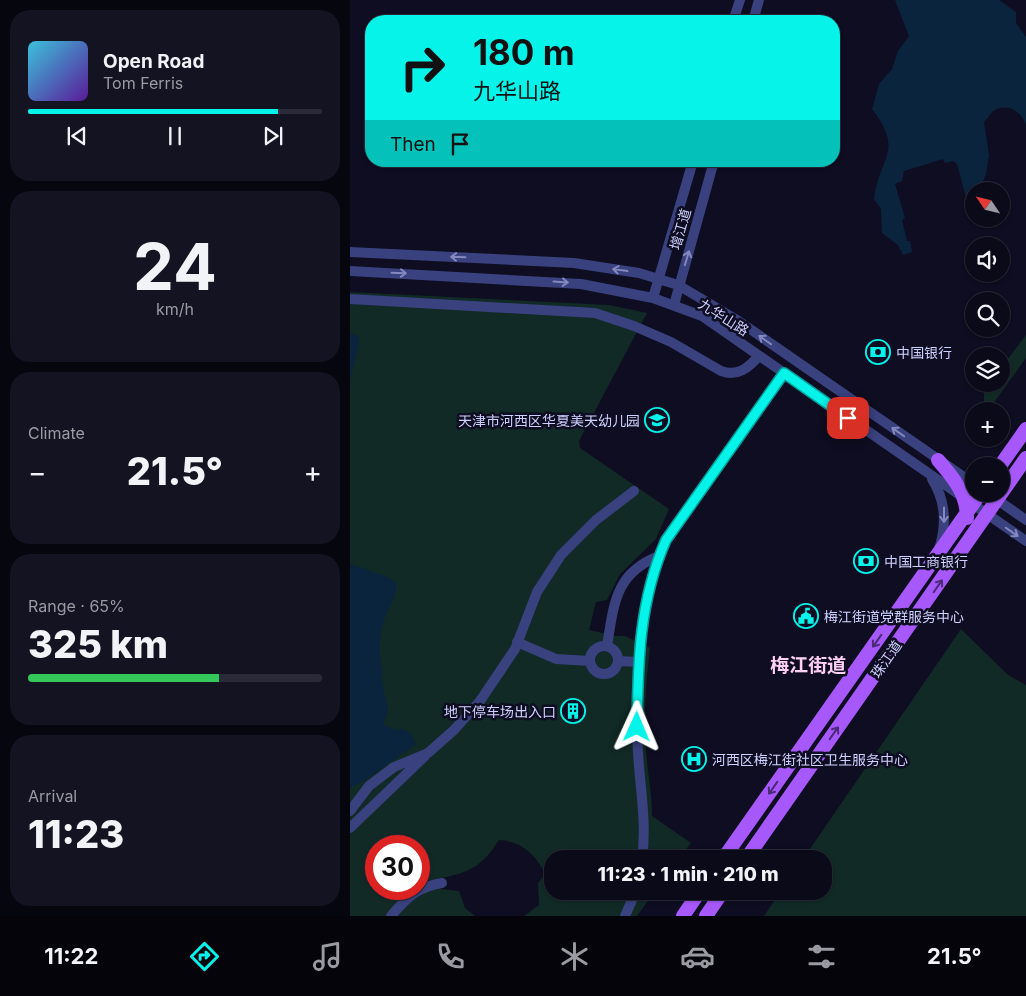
<!DOCTYPE html>
<meta charset="utf-8">
<style>
body{margin:0;font-family:Inter,"Noto Sans SC",sans-serif;background:#131322;color:#f1f3f6;height:100vh;display:flex;flex-direction:column;font-size:19px;white-space:nowrap}
*{box-sizing:border-box;margin:0}
p{font-size:16px;color:#999aa2}
.icon{flex:none;width:28px;height:28px;fill:none;stroke:currentColor;stroke-width:2;stroke-linecap:round;stroke-linejoin:round}
.map{position:relative;flex:1;overflow:hidden}
.sheet{display:flex;flex-direction:column;gap:10px;padding:10px;background:#06060e;width:350px}
.sheet>*{flex:none}
.guide{position:absolute;left:15px;top:15px;width:475px;height:152px;border-radius:20px;box-shadow:0 1px 4px #0004,0 0 0 1px #2a2b38;background:#05f3e9;color:#111;overflow:hidden}
.needle{width:32px;rotate:305deg}
.fabs{position:absolute;left:615px;top:182px;display:grid;gap:10px}
.fabs a{display:grid;place-items:center;width:45px;height:45px;border-radius:50%;background:#0a0a19;box-shadow:0 1px 4px #0004,0 0 0 1px #2a2b38;font-size:25px}
.speed{position:absolute;left:15px;top:835px;display:flex;gap:10px;font-size:25px;font-weight:700;text-align:center}
.speed>*{display:grid;place-content:center;width:65px;height:65px;border-radius:50%;background:#0a0a19;box-shadow:0 1px 4px #0004,0 0 0 1px #2a2b38;line-height:1}
.speed .limit{border:8px solid #d22;background:#fff;color:#111}
.pin{position:absolute;display:grid;place-items:center;width:42px;height:42px;color:#fff;margin:-21px;border-radius:10px;box-shadow:0 2px 8px #0006}
.me{position:absolute;width:55px;margin:-28px;rotate:1deg;stroke-linejoin:round;filter:drop-shadow(0 0 4px #0008)}
.turn{display:flex;align-items:center;gap:18px;height:105px;padding:0 25px;font-size:22px}
.turn .icon{width:65px;height:65px;stroke-width:2.5}
.turn b{display:block;font-size:35px;line-height:42px}
.then{display:flex;align-items:center;height:48px;padding:0 25px;background:#0003;gap:10px;font-size:19px}
.big{font-size:38px;font-weight:800;line-height:1.1}
.sheet .widget{flex:1;display:flex;flex-direction:column;justify-content:center;gap:8px;min-width:0;padding:0 18px;border-radius:20px;background:#131322}
.sheet .dial{align-items:center;gap:0}
.dial b{font-size:65px;line-height:1}
.song{display:flex;align-items:center;gap:15px}
.cover{width:60px;height:60px;border-radius:8px;background:linear-gradient(135deg,hsl(190 70% 55%),hsl(270 70% 35%))}
.played{height:5px;border-radius:2px;background:linear-gradient(90deg,#05f3e9 85%,#2a2b38 85%)}
.keys{display:flex;justify-content:space-around;direction:ltr}
.heat{display:flex;justify-content:space-between;align-items:center;font-size:28px;direction:ltr}
.charge{height:8px;border-radius:4px;background:linear-gradient(90deg,#34c759 65%,#2a2b38 0)}
.trip{position:absolute;left:194px;top:850px;width:288px;height:50px;border-radius:20px;background:#0a0a19;box-shadow:0 1px 4px #0004,0 0 0 1px #2a2b38;font-weight:800;line-height:50px;text-align:center}
.tabs{display:flex;height:80px;justify-content:space-around;align-items:center;background:#04040a;color:#999aa2}
.tabs .icon{width:35px;height:35px}
.tabs .current{color:#05f3e9}
.tabs b{font-size:22px;color:#f1f3f6}
main{display:flex;flex:1;min-height:0}
.map>svg:first-child{display:block}
.green{fill:#112a26;fill-rule:evenodd}
.water{fill:#0a243d}
.lines{fill:none;stroke-linecap:round;stroke-linejoin:round}
.minor{stroke:#39417f;stroke-width:10}
.tertiary{stroke:#39417f;stroke-width:10}
.primary{stroke:#a758fb;stroke-width:14}
.oneway{stroke:#8488be}
.oneway2{stroke:#4b2b78}
.route-casing{stroke:#039e97;stroke-width:12}
.route{stroke:#05f3e9;stroke-width:9}
.labels{text-anchor:middle;dominant-baseline:central;stroke-width:5;stroke-linejoin:round;paint-order:stroke}
.street-label{font-size:14px;fill:#ced0fe;stroke:#0e0d21}
.poi-label{font-size:14px;fill:#ced0fe;stroke:#0e0d21;text-anchor:start}
.district-label{font-size:19px;font-weight:bold;fill:#fed0f4;stroke:#0e0d21}
</style>
<main>
<section class="sheet">
<div class="widget">
<div class="song"><i class="cover"></i><div><b>Open Road</b><p>Tom Ferris</p></div></div>
<div class="played"></div>
<div class="keys"><svg class="icon" aria-label="previous" viewBox="0 0 24 24"><path d="M18 5L8 12l10 7zM5 5v14"/></svg><svg class="icon" aria-label="pause" viewBox="0 0 24 24"><path d="M8 5v14M16 5v14"/></svg><svg class="icon" aria-label="next" viewBox="0 0 24 24"><path d="M6 5l10 7-10 7zM19 5v14"/></svg></div>
</div>
<div class="widget dial"><b>24</b><p>km/h</p></div>
<div class="widget"><p>Climate</p>
<div class="heat"><a>−</a><b class="big">21.5°</b><a>+</a></div>
</div>
<div class="widget"><p>Range · 65%</p><b class="big">325 km</b><div class="charge"></div></div>
<div class="widget"><p>Arrival</p><b class="big">11:23</b></div>
</section>
<div class="map">
<svg width="676" height="916" viewBox="0 0 676 916">
<rect width="100%" height="100%" fill="#0e0d21"/>
<path class="green" d="M0 292 259 305 297 313 229 441 230 448 319 509 306 539 270 574 257 600 246 602 239 630 266 636H275L300 648C296 682 293 717 296 752 298 774 302 794 302 816L341 843 329 859H202V891H305L287 916H174L189 905 188 883 195 874C186 854 171 841 149 840 128 873 112 874 76 881L91 889 109 891 115 908 125 916H0ZM26 846H69V889H26Z
M676 335V358L638 411H630L634 408V393L640 384H651V368Z
M611 629 658 675 676 685V916H414L431 891H472V859H453Z"/>
<path class="water" d="M545 0H649L666 12V23L676 37V126C673 112 658 103 645 110 641 112 637 119 634 122L639 155 636 174 629 191H624V198L618 205 607 164 603 161 595 163 593 159 554 171 552 181 545 184 555 218 552 220 557 241H560L562 252 553 255 548 245 532 233 531 209 524 199C529 157 555 152 522 109L529 84 542 69 548 51 559 36Z
M0 333 8 336 9 344 0 379Z
M0 564 35 576 46 583C48 595 38 607 34 620 28 638 29 655 33 674L31 675 38 712 33 724 48 731 49 729C59 729 63 736 66 744L14 781 0 788Z"/>
<g class="lines">
<path class="minor" d="M0 299 245 313 284 326 321 342 371 371C388 377 398 368 409 356
M167 642 206 659 240 661
M240 660a14 14 0 1 1 28 0a14 14 0 1 1-28 0Z
M257 646C264 604 265 573 309 556
M268 661 289 662
M0 811 19 786 44 767 78 753 104 730 130 701 165 649 187 592 211 555 246 520 284 491
M0 828 75 756
M292 859C297 823 290 788 288 753 284 682 287 606 316 540L434 373
M41 916C57 897 68 887 92 883
M275 916 286 891"/>
<path class="tertiary" d="M383 21 390 0
M403 21 409 0
M0 252 224 263 289 273 328 285 387 320 624 484
M0 271 231 284 303 298 352 316 676 541
M303 298 343 161
M324 305 364 161
M582 479C596 501 597 524 589 549
M639 494 676 520"/>
<path class="primary" d="M588 460C603 477 617 494 617 518
M650 466 676 429
M373 859 630 494
M396 859 676 458
M333 916 350 891
M356 916 373 891"/>
</g>
<defs><path id="oneway-shaft" d="M-6 0H5M1.5-3L5.5 0L1.5 3" fill="none" stroke-width="1.6" stroke-linecap="round" stroke-linejoin="round" transform="scale(1.25)"/></defs>
<g class="oneway">
<use href="#oneway-shaft" transform="translate(108 257) rotate(-178)"/>
<use href="#oneway-shaft" transform="translate(337 258) rotate(-73)"/>
<use href="#oneway-shaft" transform="translate(270 270) rotate(-172)"/>
<use href="#oneway-shaft" transform="translate(49 273) rotate(2)"/>
<use href="#oneway-shaft" transform="translate(211 282) rotate(4)"/>
<use href="#oneway-shaft" transform="translate(415 340) rotate(-145)"/>
<use href="#oneway-shaft" transform="translate(548 432) rotate(-145)"/>
<use href="#oneway-shaft" transform="translate(594 515) rotate(90)"/>
<use href="#oneway-shaft" transform="translate(662 532) rotate(35)"/>
</g>
<g class="oneway2">
<use href="#oneway-shaft" transform="translate(588 586) rotate(-55)"/>
<use href="#oneway-shaft" transform="translate(527 641) rotate(125)"/>
<use href="#oneway-shaft" transform="translate(484 733) rotate(-55)"/>
<use href="#oneway-shaft" transform="translate(423 788) rotate(125)"/>
</g>
<g class="lines">
<defs>
<path id="route" d="M287 727C288 662 289 601 316 540L434 373 498 418"/>
</defs>
<use href="#route" class="route-casing"/>
<use href="#route" class="route"/>
</g>
<defs>
<symbol id="bank-ring" viewBox="-11 -11 22 22"><circle r="9.5" fill="#0e0d21" stroke="#05f3e9" stroke-width="1.5"/><path d="M-6-4H6V4H-6ZM0-2.3a2.3 2.3 0 1 0 0 4.6a2.3 2.3 0 1 0 0-4.6Z" fill="#05f3e9"/></symbol>
<symbol id="school-ring" viewBox="-11 -11 22 22"><circle r="9.5" fill="#0e0d21" stroke="#05f3e9" stroke-width="1.5"/><path d="M0-5L7-2L0 1L-7-2ZM-4 1L0 2.5L4 1V4Q0 6-4 4Z" fill="#05f3e9"/></symbol>
<symbol id="civic-ring" viewBox="-11 -11 22 22"><circle r="9.5" fill="#0e0d21" stroke="#05f3e9" stroke-width="1.5"/><path d="M-.6-6.5H3V-4.5H.6V-3L4-1V1h2V6H-6V1h2V-1L-.6-3ZM-1.2 2.5V6h2.4V2.5Z" fill="#05f3e9"/></symbol>
<symbol id="building-ring" viewBox="-11 -11 22 22"><circle r="9.5" fill="#0e0d21" stroke="#05f3e9" stroke-width="1.5"/><path d="M-4-6H4V6H1V3H-1V6H-4ZM-2.5-4.3h1.7v1.8h-1.7ZM.8-4.3h1.7v1.8H.8ZM-2.5-1h1.7V.8h-1.7ZM.8-1h1.7V.8H.8Z" fill="#05f3e9"/></symbol>
<symbol id="hospital-ring" viewBox="-11 -11 22 22"><circle r="9.5" fill="#0e0d21" stroke="#05f3e9" stroke-width="1.5"/><path d="M-5-5h3v3.5h4V-5h3V5h-3V1.5h-4V5h-3Z" fill="#05f3e9"/></symbol>
</defs>
<g fill-rule="evenodd">
<use href="#bank-ring" x="514" y="338" width="28" height="28"/>
<use href="#school-ring" x="293" y="406" width="28" height="28"/>
<use href="#bank-ring" x="502" y="547" width="28" height="28"/>
<use href="#civic-ring" x="442" y="602" width="28" height="28"/>
<use href="#building-ring" x="209" y="697" width="28" height="28"/>
<use href="#hospital-ring" x="330" y="745" width="28" height="28"/>
</g>
<g class="labels">
<g class="street-label">
<text transform="translate(330 229) rotate(-74)">增江道</text>
<text transform="translate(374 317) rotate(32)">九华山路</text>
<text transform="translate(536 659) rotate(-55)">珠江道</text>
</g>
<g class="poi-label">
<text x="546" y="352">中国银行</text>
<text x="290" y="420" text-anchor="end">天津市河西区华夏美天幼儿园</text>
<text x="534" y="561">中国工商银行</text>
<text x="474" y="616">梅江街道党群服务中心</text>
<text x="206" y="711" text-anchor="end">地下停车场出入口</text>
<text x="362" y="759">河西区梅江街社区卫生服务中心</text>
</g>
<g class="district-label">
<text x="458" y="665">梅江街道</text>
</g>
</g>
</svg>
<div class="fabs">
<a><svg class="needle" viewBox="-14 -14 28 28"><path d="M0-13l5 13h-10z" fill="#e53935"/><path d="M0 13l5-13h-10z" fill="#999aa2"/></svg></a>
<a><svg class="icon" aria-label="sound" viewBox="0 0 24 24"><path d="M4 9h4l5-4v14l-5-4H4zM17 9q2 3 0 6"/></svg></a>
<a><svg class="icon" aria-label="search" viewBox="0 0 24 24"><circle cx="10" cy="10" r="6"/><path d="M15 15l6 6"/></svg></a>
<a><svg class="icon" aria-label="layers" viewBox="0 0 24 24"><path d="M12 4l9 5-9 5-9-5zM3 14l9 5 9-5"/></svg></a>
<a>+</a>
<a>−</a>
</div>
<div class="speed"><div class="limit">30</div></div>
<div class="pin" style="left:498px;top:418px;background:#d93025"><svg class="icon" aria-label="arrive" viewBox="0 0 24 24"><path d="M6 21V4h12l-3 4 3 4H6"/></svg></div>
<svg class="me" style="left:287px;top:727px" viewBox="-20 -20 40 40"><path d="M0-17L14 15 0 8-14 15z" fill="#05f3e9" stroke="#fff" stroke-width="4"/></svg>
<div class="trip">11:23 · 1 min · 210 m</div>
<div class="guide">
<div class="turn"><svg class="icon" aria-label="right" viewBox="0 0 24 24"><path d="M7 20v-9h11M14 6l5 5-5 5"/></svg><div><b>180 m</b>九华山路</div></div>
<div class="then">Then<svg class="icon" aria-label="arrive" viewBox="0 0 24 24"><path d="M6 21V4h12l-3 4 3 4H6"/></svg></div>
</div>
</div>
</main>
<nav class="tabs">
<b>11:22</b>
<svg class="icon current" aria-label="directions" viewBox="0 0 24 24"><path d="M12 3l9 9-9 9-9-9zM9 14v-3h6M13 9l2 2-2 2"/></svg>
<svg class="icon" aria-label="music" viewBox="0 0 24 24"><path d="M9 18V5l10-2v13"/><circle cx="6" cy="18" r="3"/><circle cx="16" cy="16" r="3"/></svg>
<svg class="icon" aria-label="phone" viewBox="0 0 24 24"><path d="M5 4h4l2 5-3 2q2 4 5 5l2-3 5 2v4C11 20 4 13 5 4z"/></svg>
<svg class="icon" aria-label="climate" viewBox="0 0 24 24"><path d="M12 3v18M4 7l16 10M4 17L20 7"/></svg>
<svg class="icon" aria-label="car" viewBox="0 0 24 24"><path d="M5 17H2v-5l4-1 3-4h7l3 4 3 1v5h-3M9 17h6M6 11h13"/><circle cx="7" cy="17" r="2"/><circle cx="17" cy="17" r="2"/></svg>
<svg class="icon" aria-label="filters" viewBox="0 0 24 24"><path d="M4 7h16M4 17h16"/><circle cx="9" cy="7" r="2"/><circle cx="15" cy="17" r="2"/></svg>
<b>21.5°</b>
</nav>
